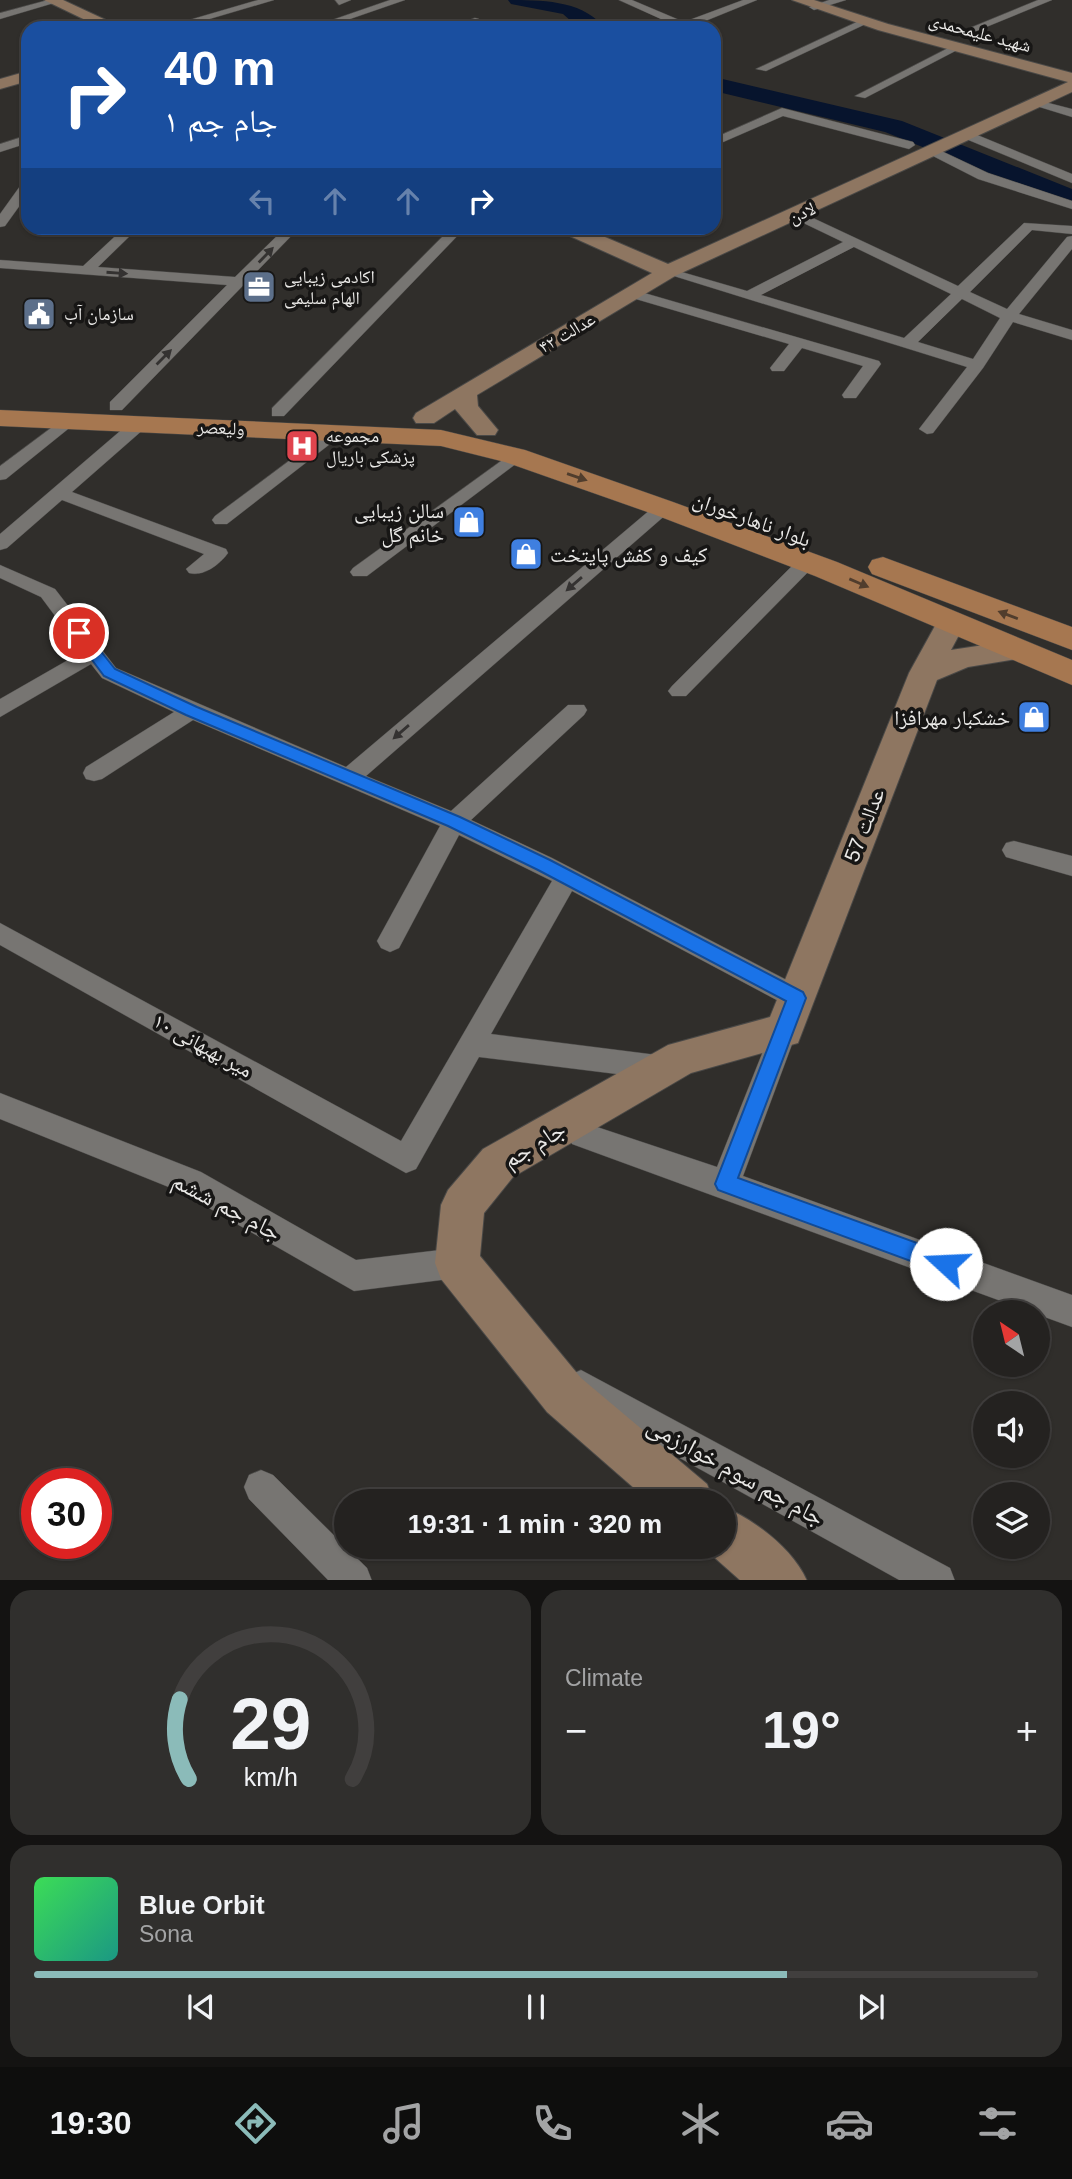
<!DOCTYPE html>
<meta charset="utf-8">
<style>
body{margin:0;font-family:Helvetica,"Noto Naskh Arabic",sans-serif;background:#302f2d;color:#f1f3f6;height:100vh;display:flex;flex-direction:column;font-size:26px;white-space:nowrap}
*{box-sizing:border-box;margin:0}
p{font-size:23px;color:#a3a4a5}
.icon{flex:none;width:38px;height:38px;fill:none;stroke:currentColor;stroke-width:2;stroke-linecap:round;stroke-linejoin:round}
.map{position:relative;height:1580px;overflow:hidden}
.details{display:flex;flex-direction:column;gap:10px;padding:10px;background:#141312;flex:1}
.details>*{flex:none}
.hud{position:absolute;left:21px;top:21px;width:700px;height:214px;border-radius:21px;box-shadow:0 2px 5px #0004,0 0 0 2px #413f3e;background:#1a4fa0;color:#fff;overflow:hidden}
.needle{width:46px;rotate:325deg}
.controls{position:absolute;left:973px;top:1300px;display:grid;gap:14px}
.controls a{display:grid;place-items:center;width:77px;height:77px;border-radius:50%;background:#242220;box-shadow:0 2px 5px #0004,0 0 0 2px #413f3e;font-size:35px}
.speed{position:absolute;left:21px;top:1468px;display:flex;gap:14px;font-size:35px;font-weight:700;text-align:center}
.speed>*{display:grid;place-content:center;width:91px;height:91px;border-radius:50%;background:#242220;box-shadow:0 2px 5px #0004,0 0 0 2px #413f3e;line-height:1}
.speed .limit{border:10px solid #d22;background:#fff;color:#111}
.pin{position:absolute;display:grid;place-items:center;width:60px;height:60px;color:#fff;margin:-30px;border:4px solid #fff;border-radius:50%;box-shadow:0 2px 7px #0007}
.me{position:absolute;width:77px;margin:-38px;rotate:290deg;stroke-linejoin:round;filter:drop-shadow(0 0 5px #0008)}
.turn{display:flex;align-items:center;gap:24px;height:147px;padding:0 28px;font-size:32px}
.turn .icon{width:91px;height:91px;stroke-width:2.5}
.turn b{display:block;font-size:49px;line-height:60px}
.lanes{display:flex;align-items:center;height:66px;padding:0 28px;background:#0003;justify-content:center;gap:35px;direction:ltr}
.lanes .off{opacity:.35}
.big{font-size:52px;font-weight:800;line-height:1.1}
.details .card{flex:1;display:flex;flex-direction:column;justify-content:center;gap:10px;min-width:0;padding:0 24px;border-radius:21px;background:#302f2d}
.details .dial{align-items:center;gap:0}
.dial svg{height:182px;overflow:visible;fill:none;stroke:#413f3e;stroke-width:7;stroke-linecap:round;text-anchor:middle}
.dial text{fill:#f1f3f6;stroke:none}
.song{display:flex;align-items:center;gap:21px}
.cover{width:84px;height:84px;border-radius:10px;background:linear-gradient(135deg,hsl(130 70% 55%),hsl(170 70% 35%))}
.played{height:7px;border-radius:4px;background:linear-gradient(90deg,#8bbbb9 75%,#413f3e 75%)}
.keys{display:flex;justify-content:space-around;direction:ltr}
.heat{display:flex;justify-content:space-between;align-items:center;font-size:38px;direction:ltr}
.details .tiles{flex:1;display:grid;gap:10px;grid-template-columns:1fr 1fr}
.card:last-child{grid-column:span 2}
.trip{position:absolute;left:334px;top:1489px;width:402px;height:70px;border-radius:35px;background:#242220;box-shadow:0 2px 5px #0004,0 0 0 2px #413f3e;font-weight:800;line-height:70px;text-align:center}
.tabs{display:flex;height:112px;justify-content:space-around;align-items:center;background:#0e0e0d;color:#a3a4a5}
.tabs .icon{width:49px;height:49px}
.tabs .active{color:#8bbbb9}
.tabs b{font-size:32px;color:#f1f3f6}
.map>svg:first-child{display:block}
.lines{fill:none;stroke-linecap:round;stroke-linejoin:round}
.river{fill:#07142d;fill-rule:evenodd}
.street-casing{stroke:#4a4947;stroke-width:1}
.secondary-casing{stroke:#4a4947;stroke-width:2}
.primary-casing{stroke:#4a4947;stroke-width:1}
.street{fill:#777572;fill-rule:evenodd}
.secondary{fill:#8e7661;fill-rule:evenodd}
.primary{fill:#a67750;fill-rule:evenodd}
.oneway{fill:#343231}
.oneway2{fill:#503d2d}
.route{fill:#1a73e8;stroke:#114b97;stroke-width:2}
.labels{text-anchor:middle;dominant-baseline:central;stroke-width:7;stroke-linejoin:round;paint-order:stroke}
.far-street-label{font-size:18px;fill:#eae9e7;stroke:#171615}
.far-poi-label{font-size:18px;fill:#eae9e7;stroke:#171615;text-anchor:start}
.poi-label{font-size:21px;fill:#eae9e7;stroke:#171615;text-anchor:end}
.street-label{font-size:21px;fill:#eae9e7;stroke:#171615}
.near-street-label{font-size:24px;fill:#eae9e7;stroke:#171615}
</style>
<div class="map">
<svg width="1072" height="1581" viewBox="0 0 1072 1581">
<rect width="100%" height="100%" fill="#302e2b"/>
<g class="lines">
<path class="river" d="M508 0C540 0 580 0 602 25L601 28H579L563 14 511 4Z
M714 77 902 121 1072 189V207L885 132 714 91Z"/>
<defs>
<path id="street" d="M48 0H64L0 19V13Z
M258 0H274L179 28H162Z
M335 0H351L339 5Z
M390 0H405L324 28H309Z
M619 0H632L684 22 743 0H757L688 28H672L674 25Z
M829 0H846L814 10 809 7Z
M1038 0H1052L974 32 965 30Z
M475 18 479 19V23L464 28H449Z
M861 20 870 22 766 71 756 69Z
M954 45 963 47 865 98 855 96Z
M1037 100 1072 109V117L1033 105 1031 103Z
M782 108 913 142 915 145 909 149 783 116 714 146V138Z
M970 132 1072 174V183L966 139 964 136Z
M28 135V143L0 152V144Z
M935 148 988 173 1072 201V209L978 179 931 155 929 152Z
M28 181V194L5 226 0 227V214L23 182Z
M798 211 958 286 1024 223 1072 226V234L1032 230 970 292 1007 309 1067 237 1072 236V249L1019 314 1072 330V340L1013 322 983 368 933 433 927 434 919 429 967 367 661 272 668 268 747 291 843 242 793 218V212ZM854 247 951 294 904 338 761 295ZM962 299 1000 318 973 359 918 342Z
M124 228H138L98 267 235 277 285 228H299L122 410H110V402L227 285 0 268V260L83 266Z
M451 228H465L284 416H272V408Z
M634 290 879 361 881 364 856 398H844L842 395 863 366 802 348 784 371H772L770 368 789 344 629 297 627 294Z
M67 416 73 417 75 421 73 425 6 479 0 480V466Z
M139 419 147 424 145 428 72 492 226 549 228 553C220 564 204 577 189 573L186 569 204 554 62 500 7 548 0 550V534L133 420Z
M333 428 341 433 339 437 227 524H215L212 520 215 516Z
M515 451 524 456 521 460 367 576H353L350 572 353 568Z
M663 503 669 504 672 508 669 512 366 776 451 811 568 705H584L587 710 584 715 471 820 552 858 806 990 810 998 806 1006 797 1009 788 1006 572 891 491 1034 665 1056 675 1059 679 1068 675 1077 665 1080 479 1057 416 1169 406 1173 0 945V923L401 1141 552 881 459 835 399 948 390 952 381 948 377 941 440 826 193 720 102 779 94 781 86 779 83 773 86 767 174 712 102 678 91 664 0 717V699L82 652 41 597 0 578V565L55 589 116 668 346 767 657 504Z
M807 556 814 558 817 562 814 566 686 696H672L668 691 672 686 800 558Z
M1014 841 1072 856V876L1006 857 1002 850 1006 843Z
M784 1019 793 1023 797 1031 743 1176 1072 1295V1327L572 1144 568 1135 572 1126 582 1122 717 1167 771 1031 775 1023Z
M0 1093 201 1172 356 1260 457 1248 468 1252 472 1263 468 1274 457 1278 354 1291 181 1192 0 1119Z
M581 1370 950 1568 955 1581H901L570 1397 565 1386 570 1375Z
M261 1470 273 1475 367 1568 372 1581H329L249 1499 244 1487 249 1475Z"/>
<path id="secondary" d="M44 0H63L123 28H102Z
M792 0H814L888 24 1072 73V92L675 276 477 395 478 406 498 430 495 435H477L455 409 434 423H416L413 418 416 413 652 273 561 232 558 228H584L668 264 1068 82 878 30Z
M28 71V81L0 89V79Z
M951 612 961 615 966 622 951 650 1017 640 1028 643 1032 650 1028 657 968 667 937 680 798 1043 691 1073 513 1177 484 1213 480 1256 581 1378 707 1484 714 1502H650L547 1412 441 1279 435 1263 441 1205 448 1190 483 1149 668 1045 770 1017 909 673 941 615Z
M724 1507C755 1520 794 1550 807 1581H741L706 1550 705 1547H724Z"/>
<path id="primary" d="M0 410 441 430 525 450 673 502 837 562 1072 660V685L815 576 653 514 505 462 441 446 0 426Z
M883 557 1072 627V650L872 574 868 567 872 560Z"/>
</defs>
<use href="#street" class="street-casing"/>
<use href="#secondary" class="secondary-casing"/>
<use href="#primary" class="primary-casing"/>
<use href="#street" class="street"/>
<use href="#secondary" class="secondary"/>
<use href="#primary" class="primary"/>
</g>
<defs><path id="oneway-solid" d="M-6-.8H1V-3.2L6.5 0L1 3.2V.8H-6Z" transform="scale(1.75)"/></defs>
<g class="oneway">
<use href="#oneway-solid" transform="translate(266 255) rotate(-46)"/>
<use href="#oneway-solid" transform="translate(117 273) rotate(4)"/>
<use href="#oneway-solid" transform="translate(164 357) rotate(-45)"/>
<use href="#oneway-solid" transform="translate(574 584) rotate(139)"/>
<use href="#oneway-solid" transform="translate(401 732) rotate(139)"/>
</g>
<g class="oneway2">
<use href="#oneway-solid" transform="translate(577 477) rotate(19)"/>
<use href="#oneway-solid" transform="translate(859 583) rotate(23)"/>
<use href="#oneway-solid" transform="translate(1008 615) rotate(-159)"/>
</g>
<path class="route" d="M79 628 84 630 115 669 197 707 460 817 550 860 803 992 806 998 738 1178 953 1256 957 1264 953 1271 946 1274 718 1190 715 1184 786 1001 538 870 448 826 186 715 104 676 72 633Z"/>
<defs>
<symbol id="office-square" viewBox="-11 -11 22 22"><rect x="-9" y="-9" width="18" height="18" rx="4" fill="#5c6f8a" stroke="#171615"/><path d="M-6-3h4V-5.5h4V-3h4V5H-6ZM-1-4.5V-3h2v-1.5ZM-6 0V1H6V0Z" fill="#fff"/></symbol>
<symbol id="civic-square" viewBox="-11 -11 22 22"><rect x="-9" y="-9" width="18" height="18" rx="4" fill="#5c6f8a" stroke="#171615"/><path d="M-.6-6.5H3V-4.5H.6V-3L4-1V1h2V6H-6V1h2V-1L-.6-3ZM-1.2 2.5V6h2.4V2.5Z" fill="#fff"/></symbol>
<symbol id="hospital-square" viewBox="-11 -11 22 22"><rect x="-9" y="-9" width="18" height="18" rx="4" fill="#e0444e" stroke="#171615"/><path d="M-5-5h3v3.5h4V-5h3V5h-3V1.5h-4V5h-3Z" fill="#fff"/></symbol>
<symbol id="shop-square" viewBox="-11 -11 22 22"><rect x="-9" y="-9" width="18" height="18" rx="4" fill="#3f7fe0" stroke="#171615"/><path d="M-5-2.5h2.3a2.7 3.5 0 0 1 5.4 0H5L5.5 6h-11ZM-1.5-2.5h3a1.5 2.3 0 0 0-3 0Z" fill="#fff"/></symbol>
</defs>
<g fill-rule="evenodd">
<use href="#office-square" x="240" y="268" width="38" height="38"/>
<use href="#civic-square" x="20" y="295" width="38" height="38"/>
<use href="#hospital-square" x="283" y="427" width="38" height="38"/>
<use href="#shop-square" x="450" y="503" width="38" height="38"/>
<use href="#shop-square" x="507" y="535" width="38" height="38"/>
<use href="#shop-square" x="1015" y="698" width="38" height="38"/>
</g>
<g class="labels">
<g class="far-street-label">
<text transform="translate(980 33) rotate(15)">شهید علیمحمدی</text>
<text transform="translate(802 213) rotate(-24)">لادن</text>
<text transform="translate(567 333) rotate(-30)">عدالت ۴۲</text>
<text transform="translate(221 428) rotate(3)">ولیعصر</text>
</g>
<g class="far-poi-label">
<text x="284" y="277">اکادمی زیبایی<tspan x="284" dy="21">الهام سلیمی</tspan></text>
<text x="64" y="314">سازمان آب</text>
<text x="326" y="436">مجموعه<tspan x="326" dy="21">پزشکی باریال</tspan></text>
</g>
<g class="poi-label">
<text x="444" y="510">سالن زیبایی<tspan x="444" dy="24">خانم گل</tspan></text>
<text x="550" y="554" text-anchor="start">کیف و کفش پایتخت</text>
<text x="1010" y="717">خشكبار مهرافزا</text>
</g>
<g class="street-label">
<text transform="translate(752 519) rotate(20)">بلوار ناهارخوران</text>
<text transform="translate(864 825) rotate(-69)">عدالت 57</text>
<text transform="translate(203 1045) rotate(29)">۱۰ میر بهبهانی</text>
</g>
<g class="near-street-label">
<text transform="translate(534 1144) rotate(-31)">جام جم</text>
<text transform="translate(227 1206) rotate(28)">جام جم ششم</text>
<text transform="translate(736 1471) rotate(29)">جام جم سوم خوارزمی</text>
</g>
</g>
</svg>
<div class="controls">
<a><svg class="needle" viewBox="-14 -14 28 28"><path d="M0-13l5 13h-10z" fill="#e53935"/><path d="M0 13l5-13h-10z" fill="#a3a4a5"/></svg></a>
<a><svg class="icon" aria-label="sound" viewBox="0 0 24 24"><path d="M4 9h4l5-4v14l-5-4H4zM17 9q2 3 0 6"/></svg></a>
<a><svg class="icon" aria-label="layers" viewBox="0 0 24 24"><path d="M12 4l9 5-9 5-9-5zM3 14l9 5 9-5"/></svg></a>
</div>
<div class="speed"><div class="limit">30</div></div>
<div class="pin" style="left:79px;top:633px;background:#d93025"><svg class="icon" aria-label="arrive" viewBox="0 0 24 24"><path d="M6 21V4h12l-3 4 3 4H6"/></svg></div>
<svg class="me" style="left:946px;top:1264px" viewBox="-20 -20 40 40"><circle r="19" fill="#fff"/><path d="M0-13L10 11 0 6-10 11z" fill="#1a73e8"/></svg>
<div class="trip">19:31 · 1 min · 320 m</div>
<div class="hud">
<div class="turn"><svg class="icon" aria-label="right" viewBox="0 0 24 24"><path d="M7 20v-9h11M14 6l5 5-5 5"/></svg><div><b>40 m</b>۱ جام جم</div></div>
<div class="lanes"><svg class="icon off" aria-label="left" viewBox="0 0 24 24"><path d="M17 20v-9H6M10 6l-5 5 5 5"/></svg><svg class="icon off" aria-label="ahead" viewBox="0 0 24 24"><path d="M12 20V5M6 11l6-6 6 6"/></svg><svg class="icon off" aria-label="ahead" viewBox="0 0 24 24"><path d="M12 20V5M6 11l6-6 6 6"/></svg><svg class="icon" aria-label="right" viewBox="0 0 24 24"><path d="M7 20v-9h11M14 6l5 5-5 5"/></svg></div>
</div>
</div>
<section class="details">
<div class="tiles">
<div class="card dial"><svg viewBox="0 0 100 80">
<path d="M14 69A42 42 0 1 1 86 69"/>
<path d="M14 69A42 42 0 0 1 10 34" stroke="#8bbbb9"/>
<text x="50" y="56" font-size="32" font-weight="700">29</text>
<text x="50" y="72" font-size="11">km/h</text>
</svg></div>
<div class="card"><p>Climate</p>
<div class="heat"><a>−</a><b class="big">19°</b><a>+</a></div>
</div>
<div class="card">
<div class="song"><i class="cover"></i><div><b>Blue Orbit</b><p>Sona</p></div></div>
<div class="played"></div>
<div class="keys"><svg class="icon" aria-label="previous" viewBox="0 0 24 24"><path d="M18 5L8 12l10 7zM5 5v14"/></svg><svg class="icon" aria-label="pause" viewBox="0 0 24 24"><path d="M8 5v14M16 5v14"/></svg><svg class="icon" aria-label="next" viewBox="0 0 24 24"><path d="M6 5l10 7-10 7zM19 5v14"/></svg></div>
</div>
</div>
</section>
<nav class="tabs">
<b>19:30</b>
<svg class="icon active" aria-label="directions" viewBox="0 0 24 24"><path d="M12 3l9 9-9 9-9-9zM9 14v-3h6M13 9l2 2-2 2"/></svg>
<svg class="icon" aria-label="music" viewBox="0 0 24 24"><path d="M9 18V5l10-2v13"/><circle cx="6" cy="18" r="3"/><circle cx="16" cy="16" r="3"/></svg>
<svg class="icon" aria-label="phone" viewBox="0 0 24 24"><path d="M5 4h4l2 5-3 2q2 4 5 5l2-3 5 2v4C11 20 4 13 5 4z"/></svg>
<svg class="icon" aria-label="climate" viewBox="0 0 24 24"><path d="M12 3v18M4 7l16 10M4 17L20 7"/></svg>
<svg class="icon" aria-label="car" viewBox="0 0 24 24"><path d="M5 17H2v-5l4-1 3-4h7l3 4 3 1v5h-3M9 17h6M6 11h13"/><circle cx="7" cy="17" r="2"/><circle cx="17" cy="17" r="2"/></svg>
<svg class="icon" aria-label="filters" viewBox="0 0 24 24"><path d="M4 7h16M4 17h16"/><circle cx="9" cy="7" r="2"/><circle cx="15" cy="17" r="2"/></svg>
</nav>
